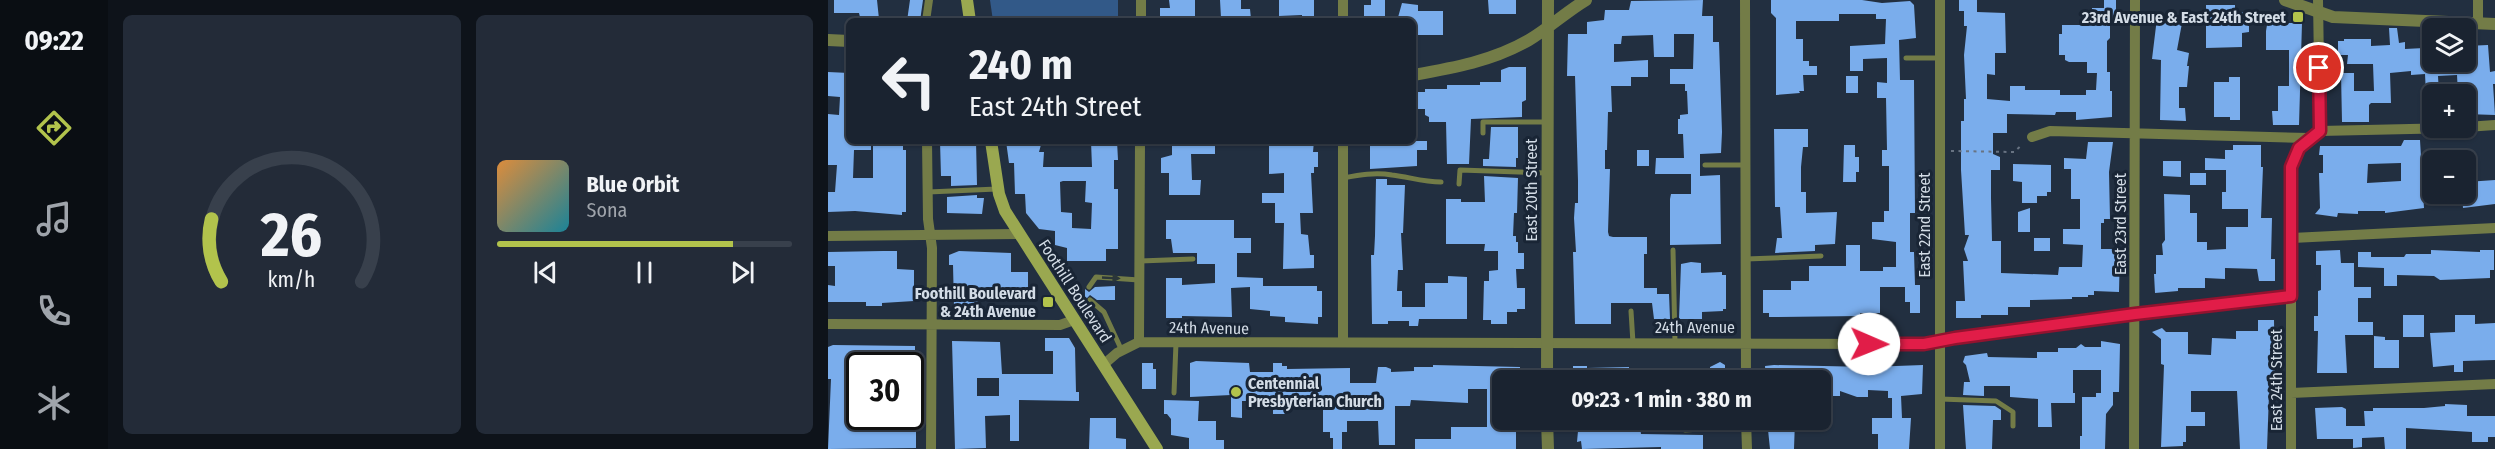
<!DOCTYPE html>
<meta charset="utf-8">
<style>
body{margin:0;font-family:"Fira Sans Condensed",sans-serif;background:#232b38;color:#f1f3f6;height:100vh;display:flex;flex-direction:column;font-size:22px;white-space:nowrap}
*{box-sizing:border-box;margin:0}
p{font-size:20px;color:#9fa4ab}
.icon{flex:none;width:33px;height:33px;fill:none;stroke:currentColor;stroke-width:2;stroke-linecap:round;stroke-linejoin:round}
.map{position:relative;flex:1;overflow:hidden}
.panel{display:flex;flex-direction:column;gap:15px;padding:15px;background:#0e131a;width:720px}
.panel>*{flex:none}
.hud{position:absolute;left:18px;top:18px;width:570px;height:126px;border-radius:9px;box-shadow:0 2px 4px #0004,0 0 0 2px #38404c;background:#1a2330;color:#f1f3f6;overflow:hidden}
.controls{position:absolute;left:1594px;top:18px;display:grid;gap:12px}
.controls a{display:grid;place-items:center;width:54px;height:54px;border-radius:9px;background:#1a2330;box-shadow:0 2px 4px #0004,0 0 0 2px #38404c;font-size:30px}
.speed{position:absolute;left:18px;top:352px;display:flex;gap:12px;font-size:30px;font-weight:700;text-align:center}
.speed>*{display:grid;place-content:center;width:78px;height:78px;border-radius:50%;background:#1a2330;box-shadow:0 2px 4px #0004,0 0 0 2px #38404c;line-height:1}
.speed .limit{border:3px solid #111;border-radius:9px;background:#fff;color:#111}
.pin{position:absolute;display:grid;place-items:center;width:51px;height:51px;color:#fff;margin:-26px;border:3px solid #fff;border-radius:50%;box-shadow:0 2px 6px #0007}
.me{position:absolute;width:66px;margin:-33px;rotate:91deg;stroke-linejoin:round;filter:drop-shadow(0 0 4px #0008)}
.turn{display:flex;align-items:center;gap:21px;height:126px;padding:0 24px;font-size:27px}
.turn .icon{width:78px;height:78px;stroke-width:2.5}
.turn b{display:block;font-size:42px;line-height:51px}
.panel .widget{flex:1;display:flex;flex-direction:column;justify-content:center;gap:9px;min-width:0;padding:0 21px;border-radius:9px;background:#232b38}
.panel .dial{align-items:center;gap:0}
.dial svg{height:156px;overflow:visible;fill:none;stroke:#38404c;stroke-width:7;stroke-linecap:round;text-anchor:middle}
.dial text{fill:#f1f3f6;stroke:none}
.song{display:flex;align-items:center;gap:18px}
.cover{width:72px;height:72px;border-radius:9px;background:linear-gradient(135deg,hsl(30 70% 55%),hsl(190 70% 35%))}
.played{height:6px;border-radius:3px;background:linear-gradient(90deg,#b2c34c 80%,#38404c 80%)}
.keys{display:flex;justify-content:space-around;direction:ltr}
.panel .tiles{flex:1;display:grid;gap:15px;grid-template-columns:repeat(2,1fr)}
.trip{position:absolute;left:664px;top:370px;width:339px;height:60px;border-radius:9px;background:#1a2330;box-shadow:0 2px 4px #0004,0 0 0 2px #38404c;font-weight:700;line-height:60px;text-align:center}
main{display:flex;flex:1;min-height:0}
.dock{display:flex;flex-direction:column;width:108px;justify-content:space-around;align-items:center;background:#0a0e13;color:#9fa4ab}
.dock .icon{width:42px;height:42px}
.dock .active{color:#b2c34c}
.dock b{font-size:27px;color:#f1f3f6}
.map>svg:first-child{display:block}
.green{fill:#325988}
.building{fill:#7aadec;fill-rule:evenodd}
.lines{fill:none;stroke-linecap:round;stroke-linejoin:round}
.path{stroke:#687382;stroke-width:2;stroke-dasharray:3 4.5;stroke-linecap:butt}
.service{stroke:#737c47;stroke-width:5}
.pedestrian{stroke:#737c47;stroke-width:8}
.minor{stroke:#737c47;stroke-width:10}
.tertiary{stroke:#737c47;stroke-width:12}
.secondary{stroke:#9aa850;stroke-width:12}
.oneway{fill:#2b3639}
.route-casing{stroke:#92132f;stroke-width:15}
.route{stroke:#e11d48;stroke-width:10}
.poi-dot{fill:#b2c34c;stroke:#192535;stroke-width:2}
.labels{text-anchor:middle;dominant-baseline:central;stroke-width:6;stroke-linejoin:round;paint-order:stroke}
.poi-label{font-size:16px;font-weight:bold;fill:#d3dce6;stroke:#192535;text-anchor:end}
.street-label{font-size:16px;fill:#d3dce6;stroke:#192535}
</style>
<main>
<nav class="dock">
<b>09:22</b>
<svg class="icon active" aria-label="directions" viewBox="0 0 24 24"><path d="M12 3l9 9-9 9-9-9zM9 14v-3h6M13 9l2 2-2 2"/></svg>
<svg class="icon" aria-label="music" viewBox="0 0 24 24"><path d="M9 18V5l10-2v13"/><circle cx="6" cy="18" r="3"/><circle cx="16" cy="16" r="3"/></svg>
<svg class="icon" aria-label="phone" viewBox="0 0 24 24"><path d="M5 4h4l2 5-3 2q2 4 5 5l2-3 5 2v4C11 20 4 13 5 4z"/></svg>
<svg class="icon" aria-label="climate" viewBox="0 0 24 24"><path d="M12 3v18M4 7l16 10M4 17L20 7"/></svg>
</nav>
<section class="panel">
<div class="tiles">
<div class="widget dial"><svg viewBox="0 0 100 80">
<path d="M14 69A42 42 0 1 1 86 69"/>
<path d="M14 69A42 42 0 0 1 9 37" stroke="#b2c34c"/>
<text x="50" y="56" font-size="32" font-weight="700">26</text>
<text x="50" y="72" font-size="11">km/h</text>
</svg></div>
<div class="widget">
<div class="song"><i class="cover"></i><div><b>Blue Orbit</b><p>Sona</p></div></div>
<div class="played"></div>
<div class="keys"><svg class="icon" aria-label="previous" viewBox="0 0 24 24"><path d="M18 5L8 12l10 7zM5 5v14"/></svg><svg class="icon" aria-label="pause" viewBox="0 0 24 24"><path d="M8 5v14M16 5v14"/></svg><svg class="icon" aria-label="next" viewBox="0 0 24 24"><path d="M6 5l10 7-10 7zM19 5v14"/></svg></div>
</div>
</div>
</section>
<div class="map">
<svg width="1667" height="449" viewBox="0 0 1667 449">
<rect width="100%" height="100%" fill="#222f40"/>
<path class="green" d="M162 0H290V21H165Z"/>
<path class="building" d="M6 0H49L51 19 49 21H33L31 13H6Z
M82 0H95L92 21H79Z
M341 0H367V21H332V8H342Z
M392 0H413V9H422L423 19 393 18Z
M451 0H486V20H474V15L451 16Z
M543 0H557V21H536V5H543Z
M660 0H688V14H661Z
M875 0 874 16H885V42H891L894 132 893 153 872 154V176L892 175 893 244 842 245V199L843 194H863V174H827L828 158H856L855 134H850V119H852V115L860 114 859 91H857V84H842V69H865L866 34H846V57H826L825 35 794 36 793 44H786V62L820 60V77H803V86H783L784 112H780L779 150H777V169H782L780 232 781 236 785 237H819V254H816V288H829V294H841L842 319H826L824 303H783V324H747L745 252H748L746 218 747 203H750V181L747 76H739L740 34H759V22L776 20 777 10H801L803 1Z
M943 0H1034L1054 3 1082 1 1086 5 1088 38 1071 40 1072 80H1086L1087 213H1082V252H1086L1087 285H1092V313H1082V302H1077V287H1052V313H1032V316L951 317H941V313H935V290H963V281H981V266H1018V245H1032V271H1055V267H1068V242L1044 239V222H1056V211H1061V166H1054V150H1059L1058 98H1049V82L1059 83V58L1035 59V71H1022V46L1057 44 1058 19H1048V14H1011V21H968V39H975V61H981V66H989V75H975L976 91H971L972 93 948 95V18L943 13Z
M1131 0H1149V12L1177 13 1178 53H1167V75L1159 74V99L1182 101V86H1197V90H1232V95H1258V90H1268L1269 73H1259V62H1241L1237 60V55H1231V34H1234V25H1264V8H1276V0H1288V20H1286V24L1282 23V38L1279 41V72H1282V91H1284V117L1248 120V112H1228L1227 115 1179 114V133H1165V154L1172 157V170H1163V198L1164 241H1173V273L1230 275 1231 267H1254L1255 245 1235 244V229H1252V199H1243V169H1236V158L1258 159 1260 142H1285L1281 172 1282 219H1276V223H1273V249H1292L1291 292 1266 291V295H1260V297H1244V299L1202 300V307H1180V315H1153V318H1128V301H1137L1135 261H1140L1136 249 1141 235H1137L1133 170V121H1136V99H1138L1136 55 1139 26H1136V11H1131Z
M574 3 590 5V11H615V35H585V21H569Z
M1378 5H1407V13L1421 12V32L1414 33V47L1378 48Z
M1329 18 1354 23 1349 50 1361 53 1359 66H1361L1359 87H1351V108H1357L1358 121 1332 120 1333 60 1324 59Z
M1443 20H1454V23H1474L1471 125H1445L1444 111H1450V86H1461V50H1438V31L1439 25H1443Z
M1561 28H1569L1571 43 1577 42V49L1596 48V45L1605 44V62H1638V46L1660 45 1662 72 1667 71V84H1665L1667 115 1638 114V94H1630L1629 75 1610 76 1611 94H1598L1597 74 1583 75V71L1562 73 1563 103H1543L1541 105V122H1514L1513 73H1526V91H1546L1545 64H1519L1520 55H1510V41H1516V39H1543V46L1562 45Z
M681 67H698V100L694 102V117L643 119 641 164H619L618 122H601V117L597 115V109H585V92H597V89H619V85H652V82H673V70Z
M0 72 21 73V141H43V150H26L25 178H45V145L75 146V150H78V212H74V215L27 211 0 212V192H7L9 165H0V114L11 115 12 97 0 96Z
M1018 76H1030V93H1018Z
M1401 77H1412V120H1402V117H1386V82H1401Z
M663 127H690V158H688V167L655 166V159H661Z
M946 129H980V147H975L973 167V192H978V213L1009 212 1007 244 987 245V251L947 253 949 238H954L952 207H947Z
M1576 140H1592L1596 208 1557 213V211H1530V214L1510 213 1509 217 1487 214 1492 208 1491 173H1495V155H1491L1492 146H1573ZM1573 163V181L1539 183 1540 164Z
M112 141H148L149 185 123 186V176H113Z
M178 141H214L211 152H216L215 167H264L263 141H289L290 160H286V189H290V249H278V261H239V248L227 245V231L211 229 198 213 197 194H187L186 163H181ZM235 181H258L257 202 264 203 263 229 244 228V213L233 212 232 182Z
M344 141H387V154H363L364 180H373L372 195H341V173H333V158L344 155Z
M441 141H486L485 152H490V167H486V173H483L485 213H472L473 234 480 235 482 255H486V268L455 269 456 223H447V203H434V193H456V173L441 174Z
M542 141H599V150H589V166L542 169Z
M1016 145H1027V157H1031V172H1028V182H1015Z
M1405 145H1433V167H1435L1433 218H1444L1443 259H1447V281H1431L1429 269 1397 268V279L1377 278V288H1350V291L1327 293 1326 274H1328V255H1335L1334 244 1337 240 1336 194 1362 195V213H1369V242H1379V250L1398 249V227H1420V209H1394V192H1398V170H1377V158L1397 159V150H1405Z
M809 150H821V166H809Z
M1335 161H1353V177L1335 176Z
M1185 164 1223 165V192H1219V196H1209V203H1194V182L1185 181Z
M1362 173H1378V185H1362Z
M656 176 690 178 689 213H686L685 236H688V242H690V253H696V269H688L689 288H697V309H689V312H679V324H663V320H655L656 281H661V271L670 270V251H656L657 244H618V199H633V202H657Z
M548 179H559V185H577L575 233H573L575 270H570L569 291H574V307H597V283H620V276L639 277V319H591L590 326H581V321H560V324H544L543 255H546L547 236Z
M1667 180V204L1635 208 1634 194H1638V182Z
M149 195V198H156L154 214 119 213V197Z
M1202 208V232H1190V212Z
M338 220H406V238H423V253H409V277L435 278V286H489V291H494V317H490V324L457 322V317L442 316V311L422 309V287L403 288 404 317 354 316V318H338V278H354V285L387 283V264H369V253H345L343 239H338Z
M1206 238H1222V251H1206Z
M1512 250 1513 263H1526V287H1543V298H1530V322H1545V335H1517L1519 373H1489L1490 331H1486V316H1490V291L1493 290V265H1488V251Z
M1603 250 1652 252V250H1666V270H1662V278L1638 279 1612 280 1606 276 1569 275V286H1556V268L1530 267V252H1543V257H1576L1578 254H1603Z
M55 251H69V269L86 270V301L54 303V306H38V302H0V285L7 286V266H0V252Z
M131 251 183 253V272H200V289H150L149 307H126L125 265H121V255Z
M863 262 873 263V273L894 272V275H898V309H895V311L874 312V319H851L853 264Z
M287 286V300H269L262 295 257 300V289L261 292 267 287Z
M1575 315H1596V337H1575Z
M1627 315H1647V324L1667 323V360L1635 361V372H1626V365L1605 367 1602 333 1627 332Z
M1430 320H1446L1447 381H1443V394H1441L1439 449H1412L1409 391H1363V412H1377V426H1358V442H1355V446L1333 447 1336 365 1333 364V339L1324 332 1334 328 1338 332H1360V354L1383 355 1384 338 1408 339V331H1430Z
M1546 336 1557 337V340H1571V368H1546Z
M217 338H241L247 348 248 392H251V401L191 400V441H182V415L157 416 158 448 127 449 124 341 172 342 174 374H225V351H217ZM149 378H171V396H149Z
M1273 341 1292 344 1291 392H1285V405L1278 414 1277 449H1252V436H1254V397H1268V393H1273V370H1245V393H1247V403H1223L1224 427H1210V399L1182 397V386H1156V396L1135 395 1136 382H1142L1138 365 1135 362 1137 356 1159 353 1160 357 1209 358V352H1230V348H1248L1253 344 1257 347H1273Z
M5 345 87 346V366H32V382L21 381V406H26V419L88 417V448L0 449 3 379H0V347Z
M368 361 421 363 422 372H445V363H454V366H459V369L522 368V383H548L550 367H558L563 369V372L586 371V367H605V365L692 367V381H675V420H688V449H587V439H623V427H659V389H640V403L583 400 582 406H567V445H551L550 421H519V432H514V449H505V438H502V432H495V405H481V397H456L457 414H445V401H414V418L403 417V395L362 397V363Z
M892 362 897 365V381H745V366H759V368L801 367V369H882V367Z
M314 363H325V369H328V389H314Z
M946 365 1041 367 1095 365 1094 394 1073 396 1074 418H1083L1081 449H1050V434H1044V418H1064V398H1060V391L1040 390V397H1029L1012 391V396H993V381H938L937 366Z
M336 400 371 401 370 421H388V440H396V449H361V438L343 435V419L339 414H336Z
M1617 404 1639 405V416H1667V437H1660V442H1644V432L1578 428V449H1557L1556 437 1534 438V447L1525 448V439H1489L1487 408 1514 407 1518 409V426H1537L1536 411H1545V408H1596L1617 406Z
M1135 405 1167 406 1173 410V420H1165L1164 449H1138Z
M262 418H288V438L298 439V449H261Z
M751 420H811L813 434 875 435V449H833V447L754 449 753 441 749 442Z
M939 420H967L966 449H942Z"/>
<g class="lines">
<path class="path" d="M1123 151 1186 152 1195 144"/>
<path class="service" d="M1078 58H1112
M655 133V122H718
M877 165H917
M515 178C531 175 547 172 564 175 581 177 595 182 613 182
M631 184 632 170 718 173
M100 192 169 189
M845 250 847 342
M918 259 993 256
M312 261 365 259
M261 287 268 277 311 280
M262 300 276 312 294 351
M803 311 805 343
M346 393 348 343
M1112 399 1168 401 1185 412V426
M856 420 857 430 918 426"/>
<path class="pedestrian" d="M98 21 101 0"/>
<path class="minor" d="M515 0V21
M917 0 918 381
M1112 0V449
M313 21V0
M1650 24V0
M1638 127 1667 125
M1492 131 1627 128
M1204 137 1222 131 1481 138
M99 141 100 219 104 248 103 449
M0 236 191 234
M1464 238 1667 228
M0 324 232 325 246 320
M311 342 312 141
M515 342V141
M275 365 289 353 311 342 1096 344C1217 323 1340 310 1463 296
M1463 393 1667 384
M918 420 919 449
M1306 449 1307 0
M1463 449V167L1471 148 1492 131 1490 0"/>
<path class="tertiary" d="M1457 0 1505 17 1667 24
M0 40 21 41
M585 75C625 68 665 61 701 40 721 28 738 12 758 0
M719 381 720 0
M719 420 720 449"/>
<path class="secondary" d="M139 0 142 21
M163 141 171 194 177 211 329 449"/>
</g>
<defs><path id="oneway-solid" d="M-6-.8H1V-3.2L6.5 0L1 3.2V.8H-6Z" transform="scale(1.5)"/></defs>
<use class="oneway" href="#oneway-solid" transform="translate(283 278) rotate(3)"/>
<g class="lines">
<defs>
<path id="route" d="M1041 344H1096L1127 338 1307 314 1463 296V167L1471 148 1492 131 1491 68"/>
</defs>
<use href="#route" class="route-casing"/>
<use href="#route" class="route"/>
</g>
<g class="poi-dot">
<rect x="1464" y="11" width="12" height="12" rx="3"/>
<rect x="214" y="296" width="12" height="12" rx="3"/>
<circle cx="408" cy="392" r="6"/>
</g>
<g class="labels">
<g class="poi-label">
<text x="1458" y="17">23rd Avenue &amp; East 24th Street</text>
<text x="208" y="293">Foothill Boulevard<tspan x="208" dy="18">&amp; 24th Avenue</tspan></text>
<text x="420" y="383" text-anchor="start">Centennial<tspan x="420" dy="18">Presbyterian Church</tspan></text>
</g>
<g class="street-label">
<text transform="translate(703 190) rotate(-90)">East 20th Street</text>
<text transform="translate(1292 224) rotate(-90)">East 23rd Street</text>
<text transform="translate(1096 225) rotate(-90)">East 22nd Street</text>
<text transform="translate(247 291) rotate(57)">Foothill Boulevard</text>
<text x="867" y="327">24th Avenue</text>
<text transform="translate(381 328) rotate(1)">24th Avenue</text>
<text transform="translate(1448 380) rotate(-90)">East 24th Street</text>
</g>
</g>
</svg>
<div class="controls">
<a><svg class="icon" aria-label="layers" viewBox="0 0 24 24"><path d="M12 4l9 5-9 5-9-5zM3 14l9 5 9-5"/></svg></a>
<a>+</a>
<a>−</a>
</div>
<div class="speed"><div class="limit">30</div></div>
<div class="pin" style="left:1491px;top:68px;background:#d93025"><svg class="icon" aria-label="arrive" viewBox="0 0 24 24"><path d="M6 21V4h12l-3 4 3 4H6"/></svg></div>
<svg class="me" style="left:1041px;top:344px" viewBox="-20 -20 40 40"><circle r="19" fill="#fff"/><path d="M0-13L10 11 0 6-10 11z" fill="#e11d48"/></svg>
<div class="trip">09:23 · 1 min · 380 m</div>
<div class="hud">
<div class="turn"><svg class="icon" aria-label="left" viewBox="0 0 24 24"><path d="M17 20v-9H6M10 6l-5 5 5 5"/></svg><div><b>240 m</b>East 24th Street</div></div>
</div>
</div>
</main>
